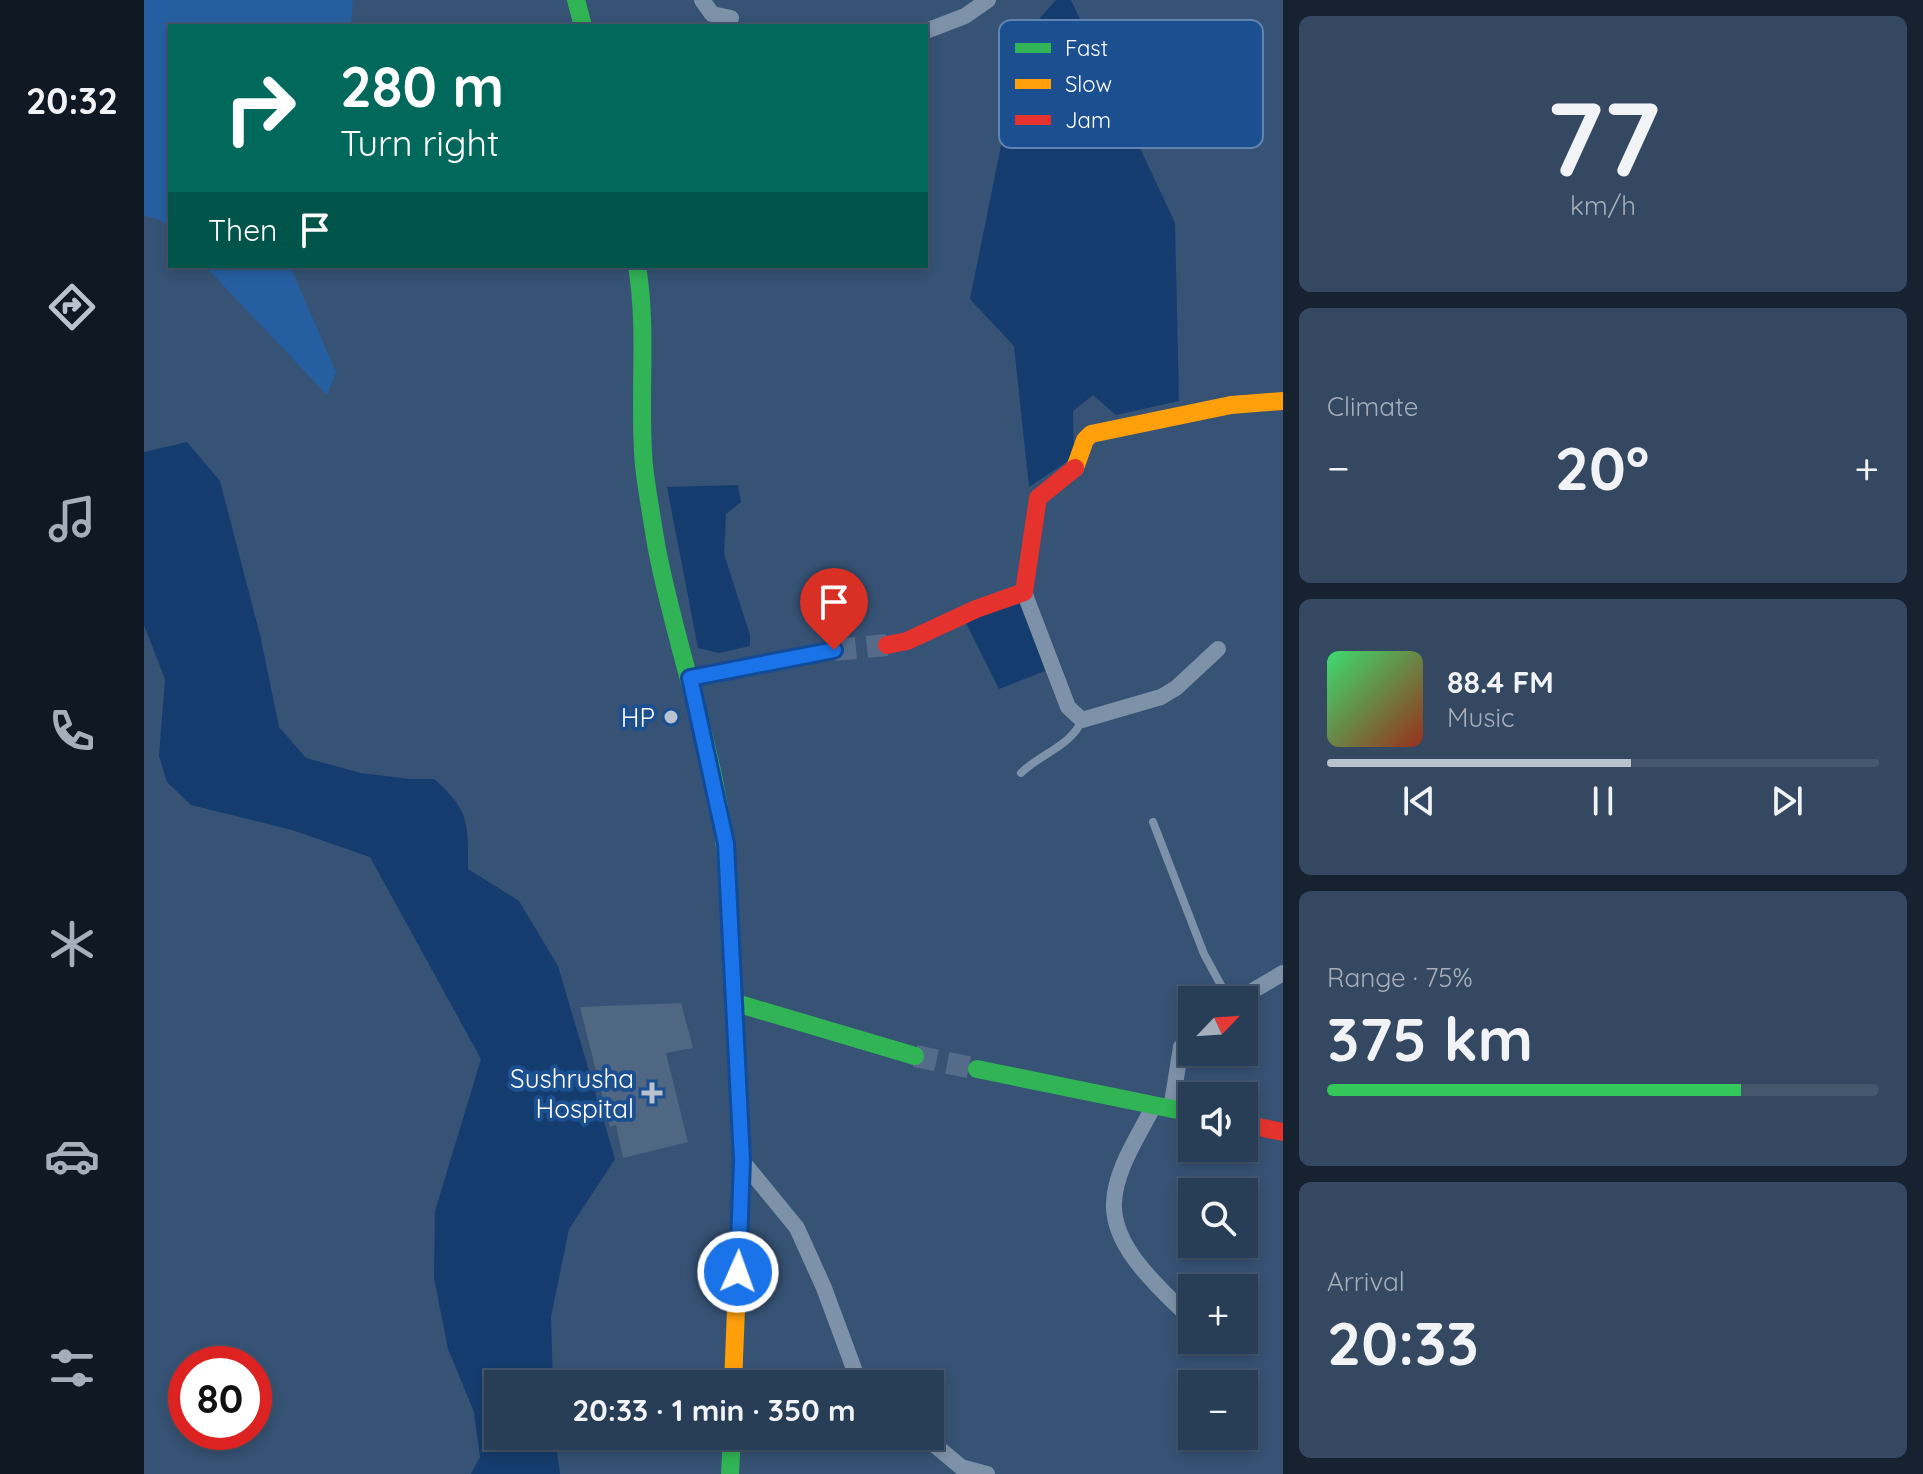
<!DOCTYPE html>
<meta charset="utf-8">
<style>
body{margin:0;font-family:Quicksand,sans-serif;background:#344961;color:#f1f3f6;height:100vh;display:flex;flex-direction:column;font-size:30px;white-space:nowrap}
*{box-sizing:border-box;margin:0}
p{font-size:26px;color:#a5aeba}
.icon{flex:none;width:44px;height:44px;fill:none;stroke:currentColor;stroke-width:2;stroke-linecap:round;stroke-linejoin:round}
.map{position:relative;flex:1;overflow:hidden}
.sheet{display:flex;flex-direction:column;gap:16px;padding:16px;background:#162230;width:640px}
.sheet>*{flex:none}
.banner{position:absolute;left:24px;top:24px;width:760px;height:244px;border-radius:0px;box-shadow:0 4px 12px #0003,0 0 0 2px #44576d;background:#00695c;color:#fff;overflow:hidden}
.needle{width:52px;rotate:65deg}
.buttons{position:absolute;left:1034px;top:986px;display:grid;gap:16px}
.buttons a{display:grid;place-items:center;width:80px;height:80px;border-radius:0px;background:#283e57;box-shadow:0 4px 12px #0003,0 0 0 2px #44576d;font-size:40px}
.speed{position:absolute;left:24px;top:1346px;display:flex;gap:16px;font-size:40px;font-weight:700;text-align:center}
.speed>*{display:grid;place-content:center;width:104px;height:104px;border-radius:50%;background:#283e57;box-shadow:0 4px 12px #0003,0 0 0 2px #44576d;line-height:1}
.speed .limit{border:12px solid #d22;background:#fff;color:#111}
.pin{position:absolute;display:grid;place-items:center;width:68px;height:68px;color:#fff;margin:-82px -34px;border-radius:50% 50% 50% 0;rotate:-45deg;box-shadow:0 0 8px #0007}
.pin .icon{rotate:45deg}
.me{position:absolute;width:88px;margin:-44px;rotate:2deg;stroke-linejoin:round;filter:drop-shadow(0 0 6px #0008)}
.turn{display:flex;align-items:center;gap:28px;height:168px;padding:0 40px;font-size:36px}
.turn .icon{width:104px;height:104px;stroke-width:2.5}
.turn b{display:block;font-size:56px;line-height:68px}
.then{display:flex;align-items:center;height:76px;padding:0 40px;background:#0003;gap:16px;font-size:30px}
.big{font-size:60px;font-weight:800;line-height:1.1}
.sheet .tile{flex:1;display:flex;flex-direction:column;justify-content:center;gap:12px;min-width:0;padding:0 28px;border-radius:12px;background:#344961}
.sheet .dial{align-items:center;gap:0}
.dial b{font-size:104px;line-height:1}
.song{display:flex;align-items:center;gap:24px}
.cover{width:96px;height:96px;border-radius:12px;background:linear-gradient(135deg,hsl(140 70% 55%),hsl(10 70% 35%))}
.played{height:8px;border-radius:4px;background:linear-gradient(90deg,#b9c2ce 55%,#44576d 55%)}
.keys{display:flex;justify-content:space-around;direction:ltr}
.heat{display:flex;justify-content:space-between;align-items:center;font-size:44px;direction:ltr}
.charge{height:12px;border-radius:6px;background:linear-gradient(90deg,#34c759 75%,#44576d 0)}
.trip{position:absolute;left:340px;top:1370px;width:460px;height:80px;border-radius:0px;background:#283e57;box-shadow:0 4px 12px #0003,0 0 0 2px #44576d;font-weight:800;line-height:80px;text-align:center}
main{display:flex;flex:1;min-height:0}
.tabs{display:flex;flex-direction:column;width:144px;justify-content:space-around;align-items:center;background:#101923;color:#a5aeba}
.tabs .icon{width:56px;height:56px}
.tabs .current{color:#b9c2ce}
.tabs b{font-size:36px;color:#f1f3f6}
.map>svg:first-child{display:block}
.green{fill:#265fa1}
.water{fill:#153c6e}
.building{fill:#506783}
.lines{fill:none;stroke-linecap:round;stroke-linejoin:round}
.secondary-tunnel{stroke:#546c89;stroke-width:22;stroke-dasharray:22 11;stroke-linecap:butt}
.lane{stroke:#7d92a8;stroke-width:8}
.street{stroke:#7d92a8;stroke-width:16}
.fast{stroke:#30b455;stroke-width:18}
.slow{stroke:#ff9f0a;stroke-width:18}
.jam{stroke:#e5322d;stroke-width:18}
.route-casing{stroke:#114b97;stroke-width:20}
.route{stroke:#1a73e8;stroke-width:14}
.poi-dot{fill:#b9c2ce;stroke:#1b4f8f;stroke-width:3}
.labels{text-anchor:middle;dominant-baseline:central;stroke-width:8;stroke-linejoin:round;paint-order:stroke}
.poi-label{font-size:26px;fill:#fff;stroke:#1b4f8f;text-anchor:end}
.key{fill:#1b4f8f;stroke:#5f84b1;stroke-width:2}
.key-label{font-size:22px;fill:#fff}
</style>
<main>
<nav class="tabs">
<b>20:32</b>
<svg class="icon current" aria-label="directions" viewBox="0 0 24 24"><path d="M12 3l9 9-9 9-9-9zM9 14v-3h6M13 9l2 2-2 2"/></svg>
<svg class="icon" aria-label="music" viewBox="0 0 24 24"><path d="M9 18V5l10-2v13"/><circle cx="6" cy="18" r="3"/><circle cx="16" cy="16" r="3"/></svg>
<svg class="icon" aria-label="phone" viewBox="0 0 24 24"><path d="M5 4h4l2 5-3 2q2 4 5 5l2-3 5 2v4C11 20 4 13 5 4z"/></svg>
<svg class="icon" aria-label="climate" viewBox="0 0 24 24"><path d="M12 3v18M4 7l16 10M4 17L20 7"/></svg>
<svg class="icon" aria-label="car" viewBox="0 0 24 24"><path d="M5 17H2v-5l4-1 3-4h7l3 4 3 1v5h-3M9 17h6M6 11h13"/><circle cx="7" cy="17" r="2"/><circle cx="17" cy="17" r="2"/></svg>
<svg class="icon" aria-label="filters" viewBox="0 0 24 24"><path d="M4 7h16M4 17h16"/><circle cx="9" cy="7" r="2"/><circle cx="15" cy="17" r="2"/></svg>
</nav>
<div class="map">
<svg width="1139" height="1474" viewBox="0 0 1139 1474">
<rect width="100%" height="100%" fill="#365274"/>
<path class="green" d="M0 0H209L207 26H26V229L18 221 0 215Z
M61 266H146L192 372 183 395Z"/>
<path class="water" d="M912 0H927L1031 223 1035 401 972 415 949 395 929 411 930 457 885 487 870 346 826 299 879 37Z
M43 442 76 481 117 639 135 727 162 758 217 773 266 779H290C326 810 324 824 324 869L375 901 414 966 471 1159 425 1229 407 1317 409 1384H354V1436H411L416 1474H327L336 1457 330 1412 304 1349 290 1278 291 1211 337 1059 226 857 148 830 47 805 23 782 15 756 21 679 0 625V452Z
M594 485 597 502 582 514 580 554 606 635V646L575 653 554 648 523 487Z
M878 603 901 671 855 689 821 621Z"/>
<path class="building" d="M537 1003 549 1048 522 1053 544 1142 479 1158 472 1125 466 1127 436 1007Z"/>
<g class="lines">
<path class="secondary-tunnel" d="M690 650 743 645
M771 1056 833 1069"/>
<path class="lane" d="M877 773C896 754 927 746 938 720
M1009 822 1060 954 1085 1000"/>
<path class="street" d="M558 0 568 14 587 18
M782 31 821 16 844 0
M880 592 924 707 938 720 1017 697 1032 688 1074 649
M1093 1000 1139 973
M1010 1105C996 1134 971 1169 970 1203 968 1249 1019 1291 1048 1320
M1027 1109 1037 1047 1048 1034
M599 1162 653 1228 680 1288 713 1377 719 1381 743 1384
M780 1436 817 1467 843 1474"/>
<path class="fast" d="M432 0 439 26
M493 266C504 332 494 399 500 466 503 492 508 518 512 544 533 657 578 766 584 882
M546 678 690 650
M592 1003 771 1056
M833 1069 1048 1113
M586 1474 588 1436"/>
<path class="slow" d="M931 468 941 440 947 434 1087 405 1139 401
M584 882 598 1160 589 1384"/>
<path class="jam" d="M743 645 763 641 832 609 880 592 894 498 931 468
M1100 1124 1139 1132"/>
</g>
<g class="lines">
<defs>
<path id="route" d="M594 1272 598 1160 582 844 546 678 690 650"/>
</defs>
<use href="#route" class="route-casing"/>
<use href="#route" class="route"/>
</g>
<g class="poi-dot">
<circle cx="527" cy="717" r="8"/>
<path d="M504 1081h8v8h8v8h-8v8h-8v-8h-8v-8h8z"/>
</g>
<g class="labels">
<g class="poi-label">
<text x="511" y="717">HP</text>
<text x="490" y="1078">Sushrusha<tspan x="490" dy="30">Hospital</tspan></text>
</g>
</g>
<rect x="855" y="20" width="264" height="128" rx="12" class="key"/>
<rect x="871" y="43" width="36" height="10" fill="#30b455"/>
<rect x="871" y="79" width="36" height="10" fill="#ff9f0a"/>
<rect x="871" y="115" width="36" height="10" fill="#e5322d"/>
<g class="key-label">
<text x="921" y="56">Fast</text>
<text x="921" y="92">Slow</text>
<text x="921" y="128">Jam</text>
</g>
</svg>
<div class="buttons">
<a><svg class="needle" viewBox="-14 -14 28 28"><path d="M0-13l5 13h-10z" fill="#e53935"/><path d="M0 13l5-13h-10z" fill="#a5aeba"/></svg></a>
<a><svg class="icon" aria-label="sound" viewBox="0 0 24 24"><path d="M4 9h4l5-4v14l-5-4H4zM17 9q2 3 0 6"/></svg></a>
<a><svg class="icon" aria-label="search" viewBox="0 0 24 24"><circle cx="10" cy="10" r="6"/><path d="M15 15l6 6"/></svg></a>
<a>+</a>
<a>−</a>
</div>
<div class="speed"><div class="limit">80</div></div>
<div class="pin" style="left:690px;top:650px;background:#d93025"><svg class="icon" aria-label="arrive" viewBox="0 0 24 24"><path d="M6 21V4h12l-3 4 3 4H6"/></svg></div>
<svg class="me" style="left:594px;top:1272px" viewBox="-20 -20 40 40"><circle r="17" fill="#1a73e8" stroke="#fff" stroke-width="3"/><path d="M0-11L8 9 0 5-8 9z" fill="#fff"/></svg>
<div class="trip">20:33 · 1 min · 350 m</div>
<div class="banner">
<div class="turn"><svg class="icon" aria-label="right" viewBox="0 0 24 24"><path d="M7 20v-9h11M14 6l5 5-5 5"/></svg><div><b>280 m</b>Turn right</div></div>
<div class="then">Then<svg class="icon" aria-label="arrive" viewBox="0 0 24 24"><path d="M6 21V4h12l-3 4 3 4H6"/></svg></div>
</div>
</div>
<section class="sheet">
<div class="tile dial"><b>77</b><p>km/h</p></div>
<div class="tile"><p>Climate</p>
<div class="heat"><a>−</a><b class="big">20°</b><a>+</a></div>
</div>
<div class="tile">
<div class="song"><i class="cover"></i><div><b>88.4 FM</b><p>Music</p></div></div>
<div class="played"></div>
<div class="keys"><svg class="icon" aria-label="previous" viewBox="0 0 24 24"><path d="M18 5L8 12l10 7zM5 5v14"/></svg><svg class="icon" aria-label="pause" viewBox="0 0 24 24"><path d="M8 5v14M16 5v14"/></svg><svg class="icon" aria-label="next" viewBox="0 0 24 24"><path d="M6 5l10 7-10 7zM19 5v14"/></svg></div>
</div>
<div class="tile"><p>Range · 75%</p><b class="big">375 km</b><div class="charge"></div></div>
<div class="tile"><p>Arrival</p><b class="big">20:33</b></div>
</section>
</main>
